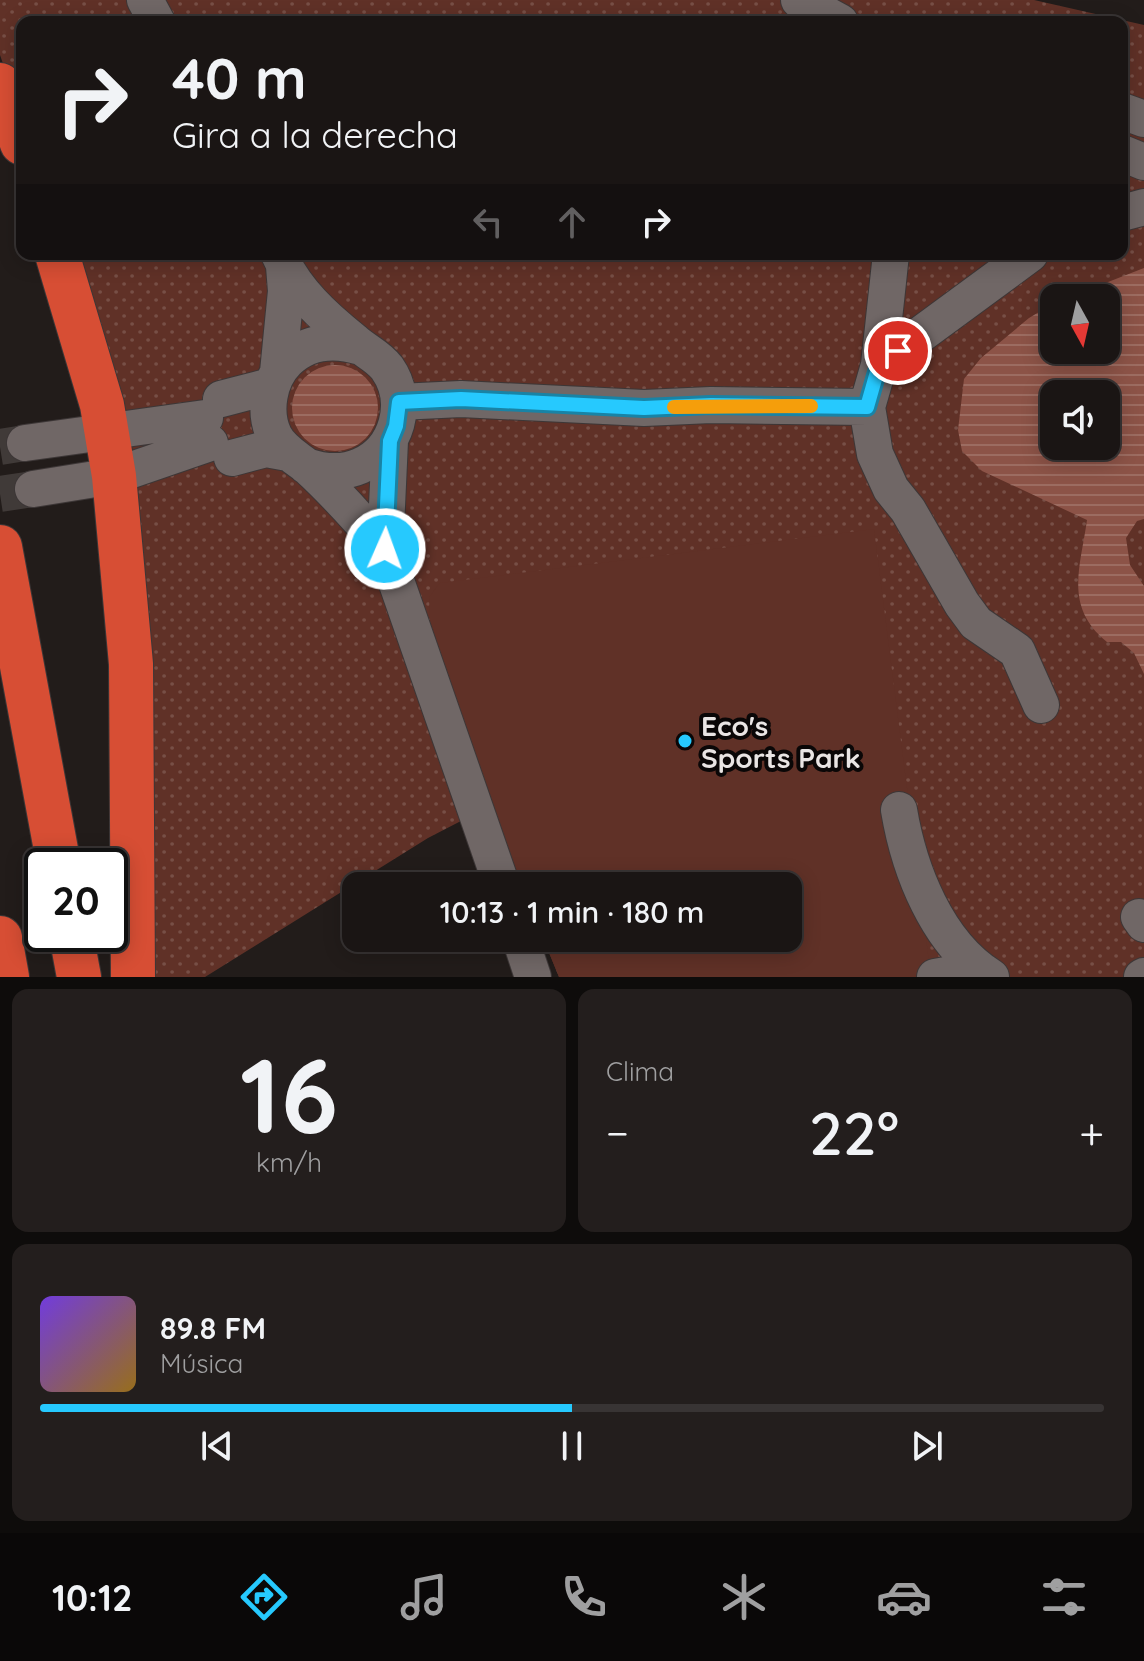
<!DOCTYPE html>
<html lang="es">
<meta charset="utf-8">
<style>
body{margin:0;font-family:Quicksand,sans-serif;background:#231e1d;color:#f1f3f6;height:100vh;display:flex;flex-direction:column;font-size:30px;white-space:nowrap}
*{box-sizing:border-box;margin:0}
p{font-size:26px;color:#9f9fa0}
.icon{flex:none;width:44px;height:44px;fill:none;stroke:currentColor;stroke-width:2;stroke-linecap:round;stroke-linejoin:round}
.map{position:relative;height:977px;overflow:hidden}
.details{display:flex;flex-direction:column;gap:12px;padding:12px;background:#0e0c0b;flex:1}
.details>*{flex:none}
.top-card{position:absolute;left:16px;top:16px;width:1112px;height:244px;border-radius:16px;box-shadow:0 4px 20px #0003,0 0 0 2px #383434;background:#1a1514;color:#f1f3f6;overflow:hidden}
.needle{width:52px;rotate:172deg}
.tools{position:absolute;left:1040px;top:284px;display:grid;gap:16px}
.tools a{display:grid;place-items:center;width:80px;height:80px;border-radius:16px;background:#1a1514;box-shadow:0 4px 20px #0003,0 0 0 2px #383434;font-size:40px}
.speed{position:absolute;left:24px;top:848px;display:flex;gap:16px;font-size:40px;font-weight:700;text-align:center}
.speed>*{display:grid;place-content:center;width:104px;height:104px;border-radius:50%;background:#1a1514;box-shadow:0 4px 20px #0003,0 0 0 2px #383434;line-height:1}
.speed .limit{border:4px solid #111;border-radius:12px;background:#fff;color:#111}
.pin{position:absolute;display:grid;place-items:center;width:68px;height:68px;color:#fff;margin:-34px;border:4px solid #fff;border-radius:50%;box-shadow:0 2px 8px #0007}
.me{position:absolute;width:88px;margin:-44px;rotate:2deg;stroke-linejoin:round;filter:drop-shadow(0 0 6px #0008)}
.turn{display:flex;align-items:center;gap:28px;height:168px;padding:0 24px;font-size:36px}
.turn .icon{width:104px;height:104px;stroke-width:2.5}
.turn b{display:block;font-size:56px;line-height:68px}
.lanes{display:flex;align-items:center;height:76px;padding:0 24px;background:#0003;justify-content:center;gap:40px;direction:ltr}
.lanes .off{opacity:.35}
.big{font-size:60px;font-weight:600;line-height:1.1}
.details .widget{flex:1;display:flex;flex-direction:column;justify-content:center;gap:12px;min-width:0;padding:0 28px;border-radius:16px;background:#231e1d}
.details .dial{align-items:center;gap:0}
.dial b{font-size:104px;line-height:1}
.song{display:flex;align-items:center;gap:24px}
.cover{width:96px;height:96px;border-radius:12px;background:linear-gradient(135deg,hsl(260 70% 55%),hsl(40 70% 35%))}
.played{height:8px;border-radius:4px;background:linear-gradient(90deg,#26c9fe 50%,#383434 50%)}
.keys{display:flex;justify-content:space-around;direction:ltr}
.heat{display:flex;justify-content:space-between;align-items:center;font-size:44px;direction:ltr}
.details .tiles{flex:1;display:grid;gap:12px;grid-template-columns:1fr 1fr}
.widget:last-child{grid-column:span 2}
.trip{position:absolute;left:342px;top:872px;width:460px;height:80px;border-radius:16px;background:#1a1514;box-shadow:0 4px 20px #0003,0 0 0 2px #383434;font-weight:600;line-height:80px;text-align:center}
.tab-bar{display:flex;height:128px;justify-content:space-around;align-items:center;background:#0a0808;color:#9f9fa0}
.tab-bar .icon{width:56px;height:56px}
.tab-bar .active{color:#26c9fe}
.tab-bar b{font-size:36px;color:#f1f3f6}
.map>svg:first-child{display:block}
.grass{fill:url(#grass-dots);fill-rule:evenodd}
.pitch{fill:#603127}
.water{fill:url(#water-rules);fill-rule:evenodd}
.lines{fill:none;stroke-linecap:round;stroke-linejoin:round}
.minor-tunnel{stroke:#403a38;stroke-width:36;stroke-dasharray:36 18;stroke-linecap:butt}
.minor-casing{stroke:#3d3737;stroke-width:38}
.highway-casing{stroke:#3d3737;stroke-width:46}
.minor{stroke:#706766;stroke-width:36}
.highway{stroke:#d74e34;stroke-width:44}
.route-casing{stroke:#1983a5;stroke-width:20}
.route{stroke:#26c9fe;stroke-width:14}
.slow{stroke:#f59e0b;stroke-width:14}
.poi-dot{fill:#26c9fe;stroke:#0a0707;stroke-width:3}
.labels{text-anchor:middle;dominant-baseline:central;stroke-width:8;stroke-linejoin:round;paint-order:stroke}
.poi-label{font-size:28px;font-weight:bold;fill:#e9e5e4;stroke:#0a0707;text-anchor:start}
</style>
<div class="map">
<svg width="1144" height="977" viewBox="0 0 1144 977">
<defs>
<pattern id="grass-dots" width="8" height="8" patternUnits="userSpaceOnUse" patternTransform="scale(2)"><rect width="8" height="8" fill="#603127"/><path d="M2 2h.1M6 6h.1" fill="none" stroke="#774f46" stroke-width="1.8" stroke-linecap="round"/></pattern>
<pattern id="water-rules" width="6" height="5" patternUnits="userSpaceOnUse" patternTransform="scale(2)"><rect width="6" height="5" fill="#8c5347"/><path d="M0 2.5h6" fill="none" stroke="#9c6c61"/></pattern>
</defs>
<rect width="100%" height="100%" fill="#221c1a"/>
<path class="grass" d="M0 0H1034L1144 25V977H559L543 938H788V886H521L488 807 428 838 205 977H149L67 254H1122V22H22V118L0 55ZM1054 298H1106V350H1054ZM1054 394H1106V446H1054Z"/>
<path class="pitch" d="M874 529 931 977H559L543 938H788V886H521L488 807 430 620 429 597 440 583Z"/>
<path class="water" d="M1144 268V519L1137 521 1126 538 1130 565 1144 586V674L1134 653 1121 642H1107C1064 607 1080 569 1087 520L982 471 962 451 958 430 964 379 981 358 1029 318 1054 303V350H1106V298H1067ZM1054 394H1106V446H1054Z
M292 408a43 43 0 1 1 86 0a43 43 0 1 1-86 0Z"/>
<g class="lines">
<path class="minor-tunnel" d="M0 447 25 443
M0 494 33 489"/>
<defs>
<path id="minor" d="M145 0 157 22
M799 0 840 22
M1122 111 1144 119
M1122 153 1144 162
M1122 213 1144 207
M279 254C294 290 324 317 354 341 365 351 378 356 387 368 411 402 397 450 360 466 342 474 324 472 306 466
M891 254 879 365 867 407 875 454 891 489 908 510 962 604 976 623 1017 651 1041 705
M361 347C335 339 308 340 287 361 269 379 263 411 274 435 281 450 297 458 309 468 336 493 361 521 385 549L502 886
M879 365 1030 254
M278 372 286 291 284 266
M221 399 271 386
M399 402 461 399 644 408 711 405 867 407
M25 443 205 418
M232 458 266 449 288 453
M33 489 114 476 210 443
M385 549 390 441
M899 810C909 870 937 943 991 977
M1139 917 1144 924
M520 938 533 977
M935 977 979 969
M1142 977 1144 976"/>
<path id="highway" d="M0 85 22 143
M57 254 102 405 114 476 131 664 133 977
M0 547 59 866
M71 934 79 977
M0 938 7 977"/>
</defs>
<use href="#minor" class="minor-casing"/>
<use href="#highway" class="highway-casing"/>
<use href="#minor" class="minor"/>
<use href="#highway" class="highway"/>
</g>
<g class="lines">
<defs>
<path id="route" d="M385 549 390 441 396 426 399 402 461 399 644 408 711 405 867 407 879 365 898 351"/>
</defs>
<use href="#route" class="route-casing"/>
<use href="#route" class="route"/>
<path class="slow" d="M674 407 811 406"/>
</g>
<circle class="poi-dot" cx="685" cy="741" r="8"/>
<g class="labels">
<g class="poi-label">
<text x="701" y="725">Eco's<tspan x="701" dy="32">Sports Park</tspan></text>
</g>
</g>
</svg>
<div class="tools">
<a><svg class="needle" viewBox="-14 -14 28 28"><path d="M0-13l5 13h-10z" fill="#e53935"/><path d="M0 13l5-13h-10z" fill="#9f9fa0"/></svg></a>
<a><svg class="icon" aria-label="sound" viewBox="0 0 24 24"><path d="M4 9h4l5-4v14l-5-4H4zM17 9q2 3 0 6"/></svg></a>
</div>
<div class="speed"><div class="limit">20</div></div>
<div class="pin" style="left:898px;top:351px;background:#d93025"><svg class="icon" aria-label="arrive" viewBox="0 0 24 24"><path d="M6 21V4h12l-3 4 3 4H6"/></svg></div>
<svg class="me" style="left:385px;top:549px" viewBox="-20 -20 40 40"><circle r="17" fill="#26c9fe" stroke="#fff" stroke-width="3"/><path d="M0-11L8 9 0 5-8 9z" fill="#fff"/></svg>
<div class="trip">10:13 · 1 min · 180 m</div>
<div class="top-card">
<div class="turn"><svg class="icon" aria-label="right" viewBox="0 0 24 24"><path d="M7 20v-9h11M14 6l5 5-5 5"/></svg><div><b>40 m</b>Gira a la derecha</div></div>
<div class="lanes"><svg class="icon off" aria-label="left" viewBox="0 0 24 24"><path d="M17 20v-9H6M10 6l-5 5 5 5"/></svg><svg class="icon off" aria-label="ahead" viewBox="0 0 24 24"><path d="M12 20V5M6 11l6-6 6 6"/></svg><svg class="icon" aria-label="right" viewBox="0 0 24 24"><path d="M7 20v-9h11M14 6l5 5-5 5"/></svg></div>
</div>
</div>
<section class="details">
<div class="tiles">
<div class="widget dial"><b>16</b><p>km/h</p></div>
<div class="widget"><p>Clima</p>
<div class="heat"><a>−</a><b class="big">22°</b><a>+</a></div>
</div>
<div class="widget">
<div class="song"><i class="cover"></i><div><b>89.8 FM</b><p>Música</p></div></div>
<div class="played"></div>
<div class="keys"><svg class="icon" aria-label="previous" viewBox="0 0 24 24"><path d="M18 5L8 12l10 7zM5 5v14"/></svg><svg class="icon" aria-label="pause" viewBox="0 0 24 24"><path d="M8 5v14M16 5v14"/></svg><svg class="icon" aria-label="next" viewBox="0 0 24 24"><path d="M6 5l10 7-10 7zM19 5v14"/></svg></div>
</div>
</div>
</section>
<nav class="tab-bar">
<b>10:12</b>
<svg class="icon active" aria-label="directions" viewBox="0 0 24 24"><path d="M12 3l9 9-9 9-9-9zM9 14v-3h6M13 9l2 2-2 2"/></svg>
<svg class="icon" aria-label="music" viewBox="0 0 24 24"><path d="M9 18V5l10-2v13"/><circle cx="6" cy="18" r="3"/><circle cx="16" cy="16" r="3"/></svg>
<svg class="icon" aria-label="phone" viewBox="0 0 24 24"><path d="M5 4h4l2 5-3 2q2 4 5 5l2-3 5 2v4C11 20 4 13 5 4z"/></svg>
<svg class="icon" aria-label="climate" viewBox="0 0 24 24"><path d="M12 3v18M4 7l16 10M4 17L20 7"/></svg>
<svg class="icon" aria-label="car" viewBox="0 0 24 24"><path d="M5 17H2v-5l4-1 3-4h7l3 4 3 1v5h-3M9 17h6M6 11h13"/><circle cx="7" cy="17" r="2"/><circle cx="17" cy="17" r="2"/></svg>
<svg class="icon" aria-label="filters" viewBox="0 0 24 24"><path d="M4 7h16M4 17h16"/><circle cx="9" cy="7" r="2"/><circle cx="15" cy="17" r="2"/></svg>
</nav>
